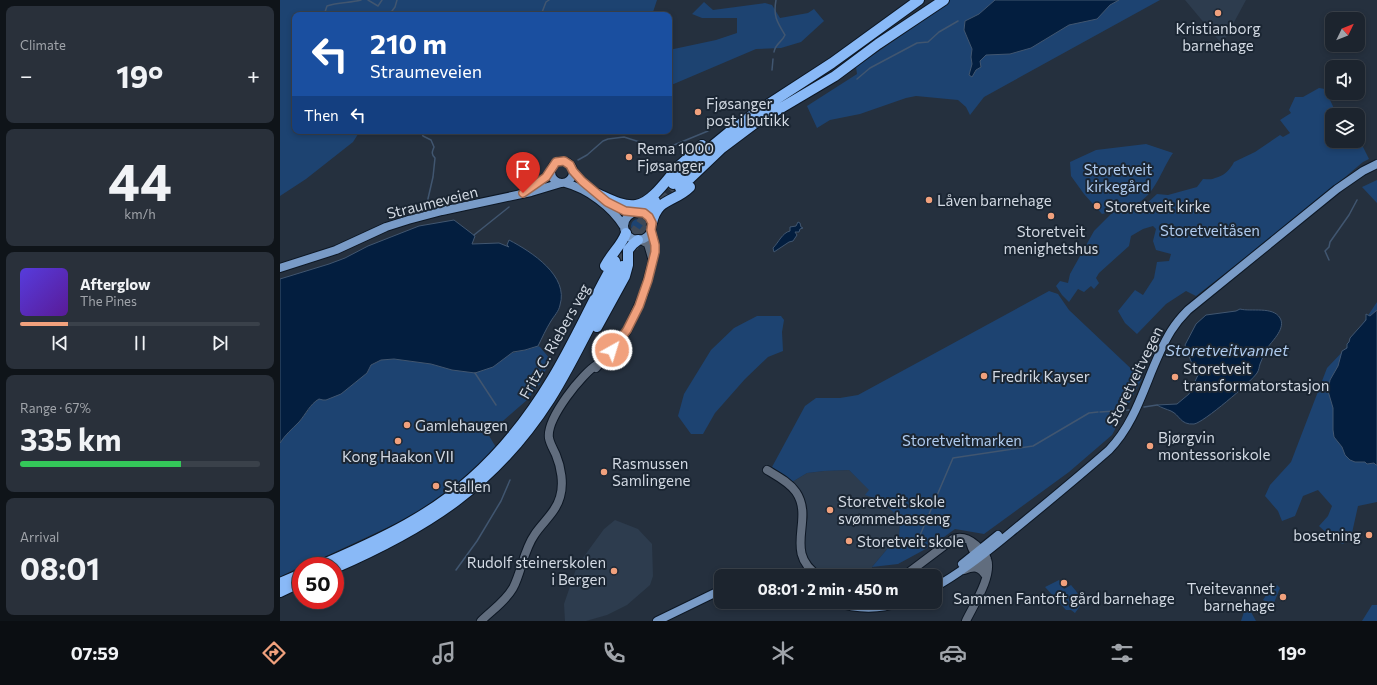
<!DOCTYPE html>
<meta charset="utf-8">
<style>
body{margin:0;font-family:Commissioner,sans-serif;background:#29303a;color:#f1f3f6;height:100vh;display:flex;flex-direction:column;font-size:15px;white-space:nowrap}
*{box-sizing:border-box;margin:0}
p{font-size:13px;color:#a0a4aa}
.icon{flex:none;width:22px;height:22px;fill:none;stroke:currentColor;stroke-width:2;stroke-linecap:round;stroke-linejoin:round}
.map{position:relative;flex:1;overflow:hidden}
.details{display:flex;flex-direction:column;gap:6px;padding:6px;background:#0f1419;width:280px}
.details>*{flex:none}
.banner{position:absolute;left:12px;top:12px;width:380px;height:122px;border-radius:8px;box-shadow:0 2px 6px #0003,0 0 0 1px #3a414a;background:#1a4fa0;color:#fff;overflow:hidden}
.needle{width:26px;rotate:47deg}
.buttons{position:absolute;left:1045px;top:12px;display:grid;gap:8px}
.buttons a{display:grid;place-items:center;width:40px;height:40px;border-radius:8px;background:#1c242e;box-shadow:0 2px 6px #0003,0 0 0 1px #3a414a;font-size:20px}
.speed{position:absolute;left:12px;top:557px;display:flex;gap:8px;font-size:20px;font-weight:700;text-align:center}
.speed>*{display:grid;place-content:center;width:52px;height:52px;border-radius:50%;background:#1c242e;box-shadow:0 2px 6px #0003,0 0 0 1px #3a414a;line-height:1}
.speed .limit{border:6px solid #d22;background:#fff;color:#111}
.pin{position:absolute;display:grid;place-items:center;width:34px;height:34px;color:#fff;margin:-41px -17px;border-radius:50% 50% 50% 0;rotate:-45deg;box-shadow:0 0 4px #0007}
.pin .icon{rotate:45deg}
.me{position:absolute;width:44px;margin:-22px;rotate:39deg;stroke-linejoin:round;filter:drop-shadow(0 0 3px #0008)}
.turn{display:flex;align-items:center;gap:14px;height:84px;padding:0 12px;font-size:18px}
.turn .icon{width:52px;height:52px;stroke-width:2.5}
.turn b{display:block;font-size:28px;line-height:34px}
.then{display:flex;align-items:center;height:38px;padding:0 12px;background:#0003;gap:8px;font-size:15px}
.big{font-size:30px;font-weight:700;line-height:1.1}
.details .card{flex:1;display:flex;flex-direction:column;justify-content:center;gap:6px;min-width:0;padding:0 14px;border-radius:8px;background:#29303a}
.details .dial{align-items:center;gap:0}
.dial b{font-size:52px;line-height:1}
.song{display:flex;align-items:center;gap:12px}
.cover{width:48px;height:48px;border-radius:6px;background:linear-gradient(135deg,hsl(250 70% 55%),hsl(270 70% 35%))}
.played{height:4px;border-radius:2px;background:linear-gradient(90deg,#f1a17d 20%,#3a414a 20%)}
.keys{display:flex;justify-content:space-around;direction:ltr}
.heat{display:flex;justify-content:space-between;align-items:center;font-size:22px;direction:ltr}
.charge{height:6px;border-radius:3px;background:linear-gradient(90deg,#34c759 67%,#3a414a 0)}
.trip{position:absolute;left:434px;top:569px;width:228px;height:40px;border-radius:8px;background:#1c242e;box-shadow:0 2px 6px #0003,0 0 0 1px #3a414a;font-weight:700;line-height:40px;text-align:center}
.tabs{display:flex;height:64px;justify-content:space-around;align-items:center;background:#0b0e12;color:#a0a4aa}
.tabs .icon{width:28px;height:28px}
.tabs .selected{color:#f1a17d}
.tabs b{font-size:18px;color:#f1f3f6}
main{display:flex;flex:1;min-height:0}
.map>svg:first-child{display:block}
.built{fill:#2d3c4e}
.green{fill:#1d4371}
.water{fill:#031e3f;stroke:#415670}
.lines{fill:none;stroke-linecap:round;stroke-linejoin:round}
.stream{stroke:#415670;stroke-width:1.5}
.highway-tunnel{stroke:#3f4957;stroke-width:10;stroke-dasharray:10 5;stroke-linecap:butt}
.secondary-casing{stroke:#0d1724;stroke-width:10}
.primary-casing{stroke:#0d1724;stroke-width:10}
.highway-casing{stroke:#0d1724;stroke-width:12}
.secondary{stroke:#616d7e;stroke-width:8}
.primary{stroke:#799bc7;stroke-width:8}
.highway{stroke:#89b9f7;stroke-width:10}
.route-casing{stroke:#9d6951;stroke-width:10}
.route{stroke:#f1a17d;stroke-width:7}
.poi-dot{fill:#f1a17d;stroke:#1b2633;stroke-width:1.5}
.labels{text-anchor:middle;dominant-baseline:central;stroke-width:4;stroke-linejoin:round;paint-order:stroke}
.poi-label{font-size:15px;fill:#d2d9e3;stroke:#1b2633;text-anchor:start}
.park-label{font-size:15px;fill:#afcbef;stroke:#1b2633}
.street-label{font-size:15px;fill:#d2d9e3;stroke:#1b2633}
.water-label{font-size:16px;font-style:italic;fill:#aecaed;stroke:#1b2633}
</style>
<main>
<section class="details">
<div class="card"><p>Climate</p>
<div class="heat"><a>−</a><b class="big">19°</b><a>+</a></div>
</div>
<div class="card dial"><b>44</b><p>km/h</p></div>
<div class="card">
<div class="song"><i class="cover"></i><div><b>Afterglow</b><p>The Pines</p></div></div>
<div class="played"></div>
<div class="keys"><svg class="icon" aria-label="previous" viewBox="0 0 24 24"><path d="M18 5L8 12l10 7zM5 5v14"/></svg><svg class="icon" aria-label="pause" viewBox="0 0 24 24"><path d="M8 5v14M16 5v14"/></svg><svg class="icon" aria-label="next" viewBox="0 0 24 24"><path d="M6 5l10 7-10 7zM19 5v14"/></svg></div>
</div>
<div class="card"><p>Range · 67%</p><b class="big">335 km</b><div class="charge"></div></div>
<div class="card"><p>Arrival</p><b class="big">08:01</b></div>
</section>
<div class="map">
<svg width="1097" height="621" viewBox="0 0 1097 621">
<rect width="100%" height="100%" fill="#25303e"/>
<path class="built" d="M905 0H966L945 39 941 43Z
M569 470 590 490 586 495 596 498 612 510 620 519 619 535 592 567V570L586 576H549L536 569 527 556 524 548 526 527 528 517 527 506 522 492 512 482 527 473 544 471Z
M335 520 358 529 372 544 373 576 370 585 347 605 327 615 306 621H285L284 604 297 566 324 529Z"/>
<path class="green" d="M0 0H377L372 15H15V131H80L73 142 26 179 0 196Z
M670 0H880L704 97 690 115 686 107 678 100 636 96 626 98 580 114 550 120 537 128 527 106 577 74 576 67 651 15Z
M424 2 433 10 485 3 492 5 500 18 528 13 534 9 544 21 521 42 501 48 476 49 389 86V50L436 40 457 33V18H422L412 14Z
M1039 88 1045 89 1057 115H1052V141H1078V137L1089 159 1083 162 1019 216 916 296 906 291 886 304 857 334 845 323 838 311 855 290 863 295 874 278 877 262 889 261 891 254 876 250 873 241 876 229 873 226 863 229 851 236 849 246 819 273 816 278 819 283 814 289 811 286 804 292 798 289 789 302 782 295 776 286 780 281 788 283 790 274 814 231 833 212 863 207 877 194 888 195 917 187 923 179C927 179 932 180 935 178 944 176 950 170 954 162L975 152 1000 135 1003 137 1010 133 1000 120 1011 113 1009 110 1015 97H1023Z
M866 144 893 153C881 170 876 194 855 205 847 209 832 211 822 214L804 194 791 176 790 162 816 150Z
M1097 180V203L1082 187Z
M351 226a7 7 0 1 1 14 0a7 7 0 1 1-14 0Z
M769 291 778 294 789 310 862 379 832 435 789 472 704 534 675 529 653 545 618 564 592 567 619 535 620 519C610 508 600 499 585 495L589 490 569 470 544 471 527 473 512 482 492 467 525 406 536 398H560L578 395Z
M1097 302V502L1078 506 1072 533 1063 544 1054 540 1039 526 1048 516 1052 506 1038 490 1023 496 1015 516 1002 521 998 511 985 496 990 485 1011 462 1047 368 1067 347Z
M477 316H501L504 320 502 332 503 351 488 357 465 379 435 413 423 434H411L398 416 404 394 431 350 454 328Z
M258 346 260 347 270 359 260 384 247 400 208 434 217 449 183 478 179 486 151 507 36 561 21 566 0 577V443L4 436 19 422 35 401 87 373 91 365 101 360 114 359 151 364 172 370 226 356C236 350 248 351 258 346Z
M779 580 784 589 791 585 796 591 803 602 795 613 791 610H786L765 587Z
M997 585 1000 588 994 603H990L983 600 987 594Z
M1092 605H1097V621H1082Z
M964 612H971L976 621H961Z"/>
<path class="water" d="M715 0H839L830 5 817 19 789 25 751 48 730 54 706 55 700 61 701 67 696 70 692 77 689 75 692 64 691 57 692 49 684 30 685 21 699 14Z
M174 220 195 236 192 244 219 243 229 247 227 245 229 240C252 252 289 276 280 305 279 311 274 316 271 321 266 329 262 338 258 346L245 350 233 352 213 367 195 373 172 370 151 364 114 359 101 360 91 365 87 373 61 394 46 400H43L39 399C30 404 26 414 19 422 12 429 5 435 0 443V279L49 264 65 258 88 246 139 226Z
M518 222 520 223 521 227 523 228 520 229 519 232H515L517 235 513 241 509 242 494 252 493 248C499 242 502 233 510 231V227L516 226Z
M960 309C971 312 993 306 1000 318 1006 328 993 340 988 347 985 352 982 359 980 364 979 367 979 370 977 373 971 382 923 423 914 424 900 425 900 415 891 411 886 409 882 408 877 405L897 404 909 394 918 375 916 366 912 364 905 345 916 324 926 315 956 311Z
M1097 310V465H1096L1094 463 1087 464 1085 462H1075L1070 460 1065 455 1062 447 1054 437 1053 430V408L1048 391 1050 380 1058 366 1062 351 1067 348V344L1069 342 1070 338 1086 320V314L1090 316Z"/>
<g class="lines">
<path class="stream" d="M88 0 98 6 102 0
M96 13 97 15
M44 15 47 6C58 2 70 3 81 0
M109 15 115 7 117 0
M261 15 266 2 269 0
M494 52C495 44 502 42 505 35 497 22 493 16 496 0
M492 70 493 59
M577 79 590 68 637 43 648 42 659 32 678 21
M141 131 143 136 151 140 154 147C152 152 151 154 155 158L153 177 147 203
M380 146 394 145 428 131
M298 160 307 155 323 141 328 139 344 137 366 144
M194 235 229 207
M1049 260 1045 251 1049 247 1050 242 1069 215 1077 200
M195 373 216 405
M864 407 877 405
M820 412 849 410
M635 547 673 458 753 446 809 413 818 412
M176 570 197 541 221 501 230 480"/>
<path class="highway-tunnel" d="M353 247 376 216
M335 261 368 213 393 184"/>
<defs>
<path id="secondary" d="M361 240 368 244 372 258
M316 368 347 331 364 293 375 252V245L371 230
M487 470C497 476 509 482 516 492 535 520 502 552 539 576
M690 541C691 554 704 561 706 574
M684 570C694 566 700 566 706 576
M624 576 673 539C681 536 689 539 696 545 700 549 706 554 707 559 713 576 693 606 686 621
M201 621C212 610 225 602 233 588 242 571 243 551 255 534 263 522 276 512 280 497 284 484 281 467 276 455 274 450 270 444 269 438 266 419 302 373 318 364"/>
<path id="primary" d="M271 172a11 11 0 1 1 22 0a11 11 0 1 1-22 0Z
M293 171 306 186 315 192
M285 183C308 189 332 207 344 227
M247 190 260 183 271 171
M329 203 345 211 354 213
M344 226a14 14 0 1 1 28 0a14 14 0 1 1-28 0Z
M0 268 56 250 106 227 128 220 162 211 251 192 281 183
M682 564 718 535
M655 587C682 572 706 553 730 533 763 506 796 479 829 450 861 417 867 370 891 331 896 323 902 316 908 310L1057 189 1083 171 1097 164
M554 602C576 609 599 610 621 602
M377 621 441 590"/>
<path id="highway" d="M393 184 420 156 448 133 475 113 552 63 639 0
M400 188 442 148 474 124 555 76 598 44 664 0
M318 194C329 199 343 207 356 205 372 203 388 178 399 166 407 159 415 152 422 145
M361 212 369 207 375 201
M372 223C378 197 394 203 410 187
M325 266C331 254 342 245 346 233
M317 327 345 276 348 265V250L353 244 358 240
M39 566C71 552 104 538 134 520 193 486 238 436 272 379 295 341 313 299 335 261
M55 568C147 528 215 485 270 399 297 356 317 309 342 266
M0 583 21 574
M0 592 21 582"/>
</defs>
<use href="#secondary" class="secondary-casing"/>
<use href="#primary" class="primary-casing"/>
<use href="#highway" class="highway-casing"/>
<use href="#secondary" class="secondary"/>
<use href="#primary" class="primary"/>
<use href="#highway" class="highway"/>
</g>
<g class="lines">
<defs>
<path id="route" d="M243 193 266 177 276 162 284 161 290 165 293 171 302 181 327 202 345 211 364 213 369 217 372 223 371 230 375 245V252L368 280 359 306 347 330 332 350"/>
</defs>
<use href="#route" class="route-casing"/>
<use href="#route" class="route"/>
</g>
<g class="poi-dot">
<circle cx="938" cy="13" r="4"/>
<circle cx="418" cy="112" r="4"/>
<circle cx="349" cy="157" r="4"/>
<circle cx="649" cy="200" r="4"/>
<circle cx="817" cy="206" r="4"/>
<circle cx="771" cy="216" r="4"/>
<circle cx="704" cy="376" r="4"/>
<circle cx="895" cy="377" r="4"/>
<circle cx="127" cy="425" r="4"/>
<circle cx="118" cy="441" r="4"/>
<circle cx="870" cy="446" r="4"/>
<circle cx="324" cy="472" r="4"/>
<circle cx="156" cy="486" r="4"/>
<circle cx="550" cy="510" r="4"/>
<circle cx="1089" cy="535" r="4"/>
<circle cx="569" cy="541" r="4"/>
<circle cx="334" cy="571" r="4"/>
<circle cx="784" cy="583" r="4"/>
<circle cx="1003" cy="597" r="4"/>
</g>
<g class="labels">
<g class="poi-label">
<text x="938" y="28" text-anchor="middle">Kristianborg<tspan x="938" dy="17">barnehage</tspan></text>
<text x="426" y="103">Fjøsanger<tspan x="426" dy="17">post i butikk</tspan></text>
<text x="357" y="148">Rema 1000<tspan x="357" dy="17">Fjøsanger</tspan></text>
<text x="657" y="200">Låven barnehage</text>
<text x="825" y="206">Storetveit kirke</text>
<text x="771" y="231" text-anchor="middle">Storetveit<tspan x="771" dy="17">menighetshus</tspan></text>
<text x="903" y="368">Storetveit<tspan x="903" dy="17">transformatorstasjon</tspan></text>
<text x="712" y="376">Fredrik Kayser</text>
<text x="135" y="425">Gamlehaugen</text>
<text x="878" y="437">Bjørgvin<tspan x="878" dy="17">montessoriskole</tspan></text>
<text x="118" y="456" text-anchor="middle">Kong Haakon VII</text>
<text x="332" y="463">Rasmussen<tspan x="332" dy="17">Samlingene</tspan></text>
<text x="164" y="486">Stallen</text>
<text x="558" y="501">Storetveit skole<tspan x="558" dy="17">svømmebasseng</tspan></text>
<text x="1081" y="535" text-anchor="end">bosetning</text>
<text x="577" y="541">Storetveit skole</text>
<text x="326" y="562" text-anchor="end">Rudolf steinerskolen<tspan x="326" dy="17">i Bergen</tspan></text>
<text x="995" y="588" text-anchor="end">Tveitevannet<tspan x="995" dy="17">barnehage</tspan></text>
<text x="784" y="598" text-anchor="middle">Sammen Fantoft gård barnehage</text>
</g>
<g class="park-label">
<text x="838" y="169">Storetveit<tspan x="838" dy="17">kirkegård</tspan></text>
<text x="930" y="230">Storetveitåsen</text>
<text x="682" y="440">Storetveitmarken</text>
</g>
<g class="street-label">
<text transform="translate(152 202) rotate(-14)">Straumeveien</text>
<text transform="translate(274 341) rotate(-61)">Fritz C. Riebers veg</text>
<text transform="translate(854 376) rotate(-64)">Storetveitvegen</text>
</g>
<g class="water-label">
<text x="947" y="349">Storetveitvannet</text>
</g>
</g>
</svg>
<div class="buttons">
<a><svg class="needle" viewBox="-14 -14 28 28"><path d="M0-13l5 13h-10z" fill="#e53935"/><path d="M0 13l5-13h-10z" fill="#a0a4aa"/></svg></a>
<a><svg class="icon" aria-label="sound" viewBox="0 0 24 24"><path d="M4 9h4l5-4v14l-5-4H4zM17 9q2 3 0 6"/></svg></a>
<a><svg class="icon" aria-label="layers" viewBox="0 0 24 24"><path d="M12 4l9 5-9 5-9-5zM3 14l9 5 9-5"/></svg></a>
</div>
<div class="speed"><div class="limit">50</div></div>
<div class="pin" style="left:243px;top:193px;background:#d93025"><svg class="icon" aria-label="arrive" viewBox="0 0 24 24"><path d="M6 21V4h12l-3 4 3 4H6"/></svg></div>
<svg class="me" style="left:332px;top:350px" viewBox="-20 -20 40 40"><circle r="17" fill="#f1a17d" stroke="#fff" stroke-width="3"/><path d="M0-11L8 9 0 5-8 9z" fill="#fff"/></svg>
<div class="trip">08:01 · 2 min · 450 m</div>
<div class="banner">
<div class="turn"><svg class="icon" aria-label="left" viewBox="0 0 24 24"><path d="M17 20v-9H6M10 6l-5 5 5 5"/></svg><div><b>210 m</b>Straumeveien</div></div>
<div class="then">Then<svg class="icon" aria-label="left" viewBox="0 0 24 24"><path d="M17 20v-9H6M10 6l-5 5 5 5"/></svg></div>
</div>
</div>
</main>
<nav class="tabs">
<b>07:59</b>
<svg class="icon selected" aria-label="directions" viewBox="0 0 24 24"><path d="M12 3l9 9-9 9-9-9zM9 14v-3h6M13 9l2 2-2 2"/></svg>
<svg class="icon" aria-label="music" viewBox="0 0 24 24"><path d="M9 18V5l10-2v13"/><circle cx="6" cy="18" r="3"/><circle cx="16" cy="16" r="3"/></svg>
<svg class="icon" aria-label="phone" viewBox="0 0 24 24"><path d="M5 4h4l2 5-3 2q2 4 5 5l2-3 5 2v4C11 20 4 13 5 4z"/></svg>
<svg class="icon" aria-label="climate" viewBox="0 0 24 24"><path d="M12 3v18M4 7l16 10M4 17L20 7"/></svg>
<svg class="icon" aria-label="car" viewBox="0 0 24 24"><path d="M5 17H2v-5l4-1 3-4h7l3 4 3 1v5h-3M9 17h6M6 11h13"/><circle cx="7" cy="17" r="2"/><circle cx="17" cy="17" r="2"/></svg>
<svg class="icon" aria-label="filters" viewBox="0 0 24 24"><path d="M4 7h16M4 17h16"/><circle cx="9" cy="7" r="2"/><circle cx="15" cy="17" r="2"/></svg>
<b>19°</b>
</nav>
